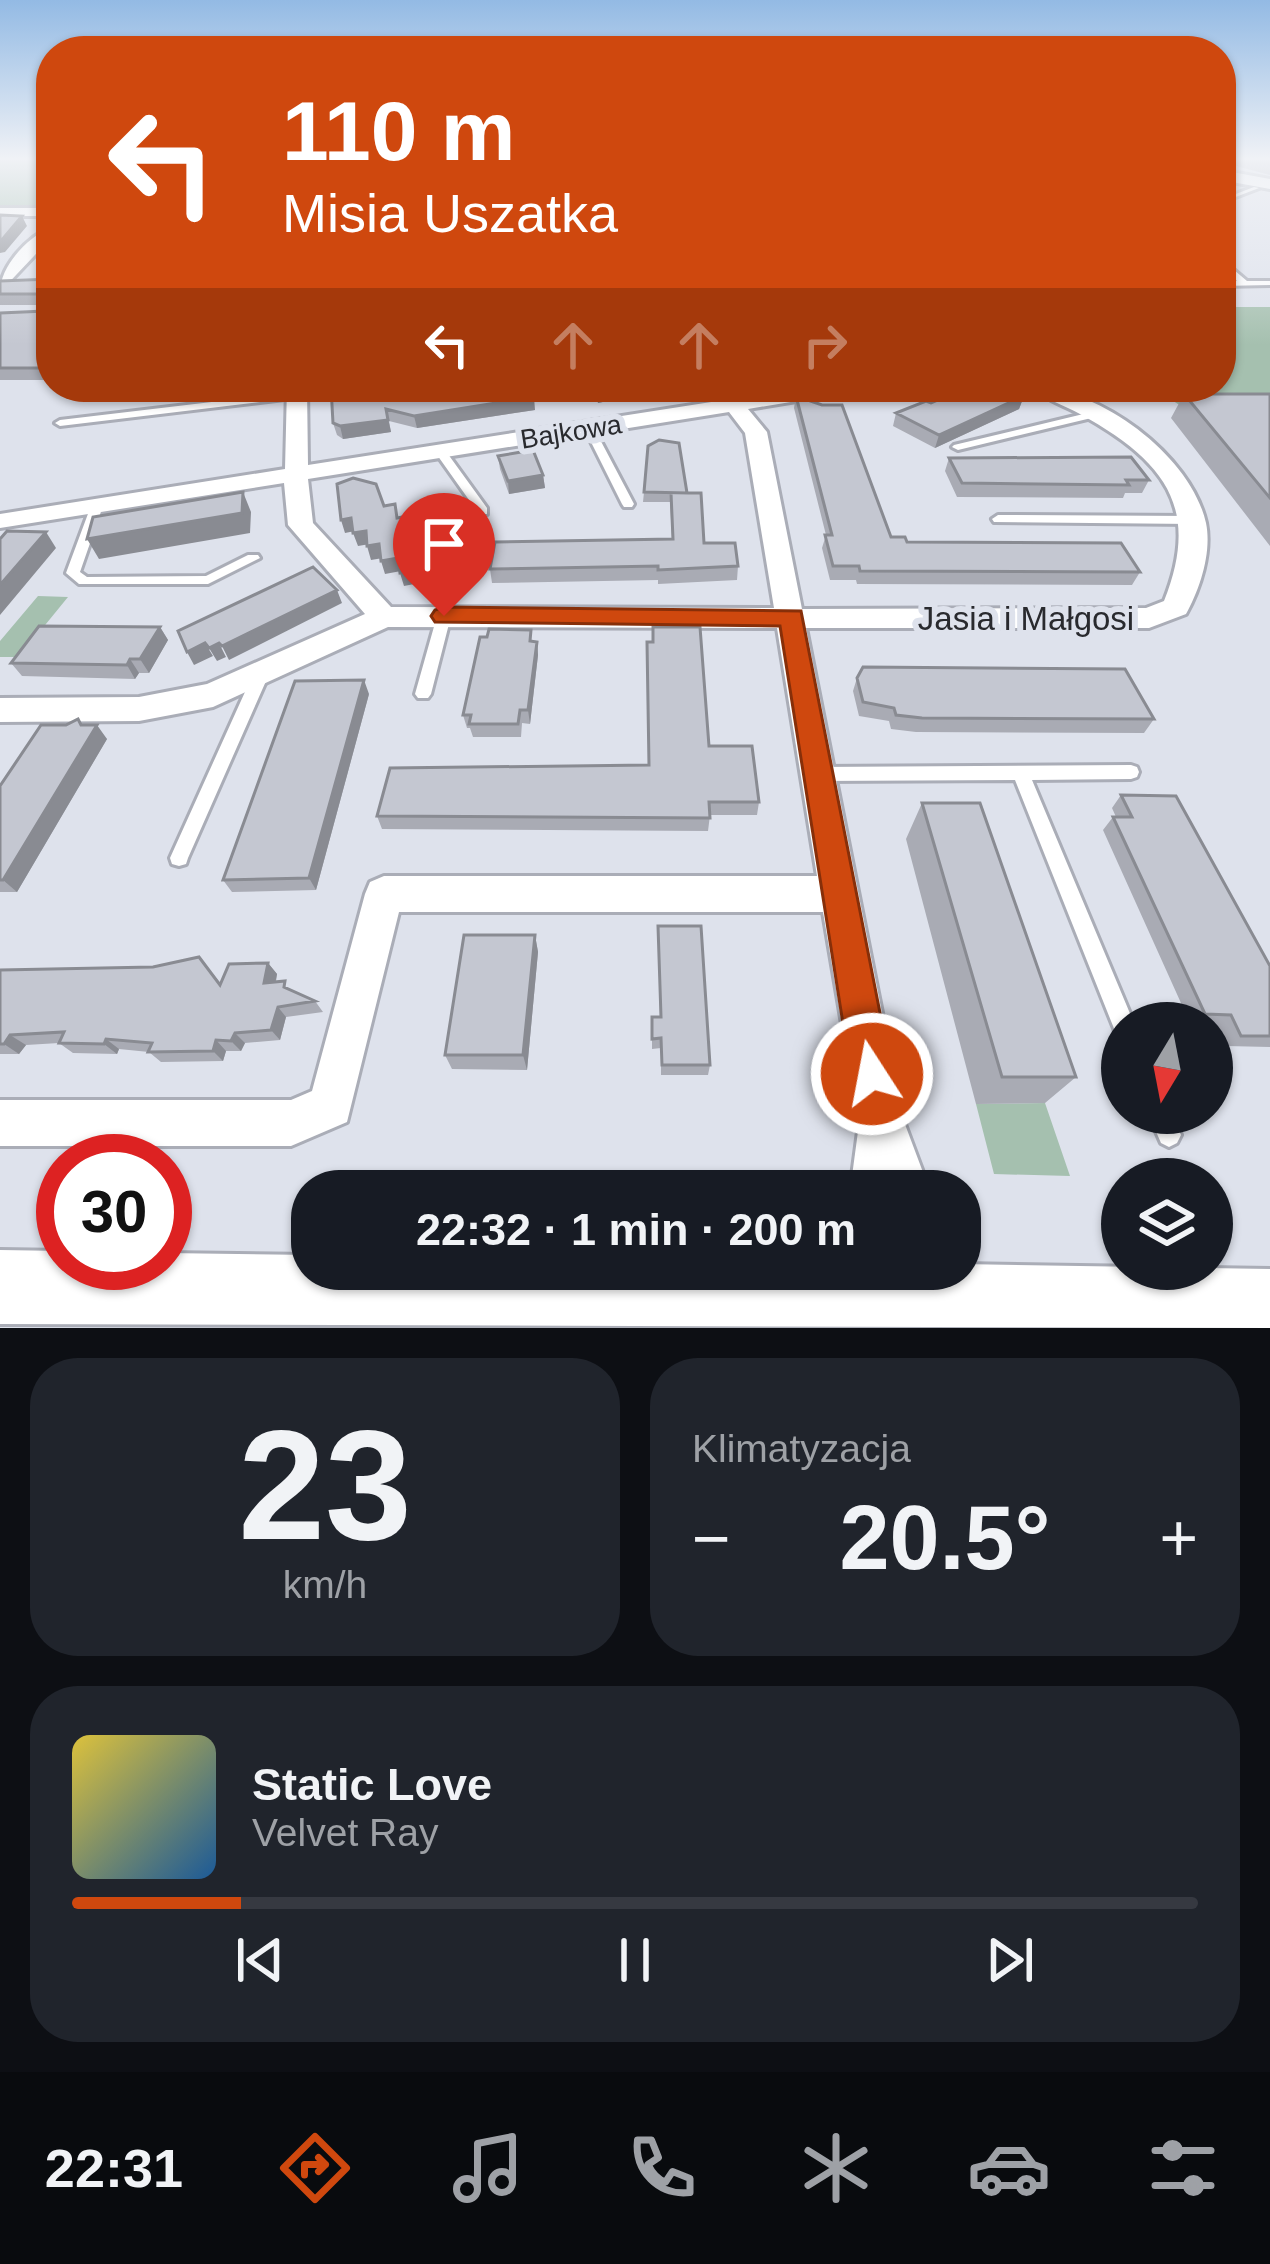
<!DOCTYPE html>
<html lang="pl">
<meta charset="utf-8">
<style>
body{margin:0;font-family:Helvetica,sans-serif;background:#20242c;color:#f1f3f6;height:100vh;display:flex;flex-direction:column;font-size:45px;white-space:nowrap}
*{box-sizing:border-box;margin:0}
p{font-size:39px;color:#9ea1a6}
.icon{flex:none;width:66px;height:66px;fill:none;stroke:currentColor;stroke-width:2;stroke-linecap:round;stroke-linejoin:round}
.map{position:relative;height:1328px;overflow:hidden}
.drawer{display:flex;flex-direction:column;gap:30px;padding:30px;background:#0d0f14;flex:1}
.drawer>*{flex:none}
.top-card{position:absolute;left:36px;top:36px;width:1200px;height:366px;border-radius:48px;box-shadow:0 3px 9px #0004;background:#cf480e;color:#fff;overflow:hidden}
.needle{width:78px;rotate:190deg}
.controls{position:absolute;left:1101px;top:1002px;display:grid;gap:24px}
.controls a{display:grid;place-items:center;width:132px;height:132px;border-radius:50%;background:#171b24;box-shadow:0 3px 9px #0004;font-size:60px}
.speed{position:absolute;left:36px;top:1134px;display:flex;gap:24px;font-size:60px;font-weight:700;text-align:center}
.speed>*{display:grid;place-content:center;width:156px;height:156px;border-radius:50%;background:#171b24;box-shadow:0 3px 9px #0004;line-height:1}
.speed .limit{border:18px solid #d22;background:#fff;color:#111}
.pin{position:absolute;display:grid;place-items:center;width:102px;height:102px;color:#fff;margin:-123px -51px;border-radius:50% 50% 50% 0;rotate:-45deg;box-shadow:0 0 12px #0007}
.pin .icon{rotate:45deg}
.me{position:absolute;width:132px;margin:-66px;rotate:349deg;stroke-linejoin:round;filter:drop-shadow(0 0 9px #0008)}
.turn{display:flex;align-items:center;gap:42px;height:252px;padding:0 48px;font-size:54px}
.turn .icon{width:156px;height:156px;stroke-width:2.5}
.turn b{display:block;font-size:84px;line-height:102px}
.lanes{display:flex;align-items:center;height:114px;padding:0 48px;background:#0003;justify-content:center;gap:60px;direction:ltr}
.lanes .off{opacity:.35}
.big{font-size:90px;font-weight:700;line-height:1.1}
.drawer .card{flex:1;display:flex;flex-direction:column;justify-content:center;gap:18px;min-width:0;padding:0 42px;border-radius:48px;background:#20242c}
.drawer .dial{align-items:center;gap:0}
.dial b{font-size:156px;line-height:1}
.song{display:flex;align-items:center;gap:36px}
.cover{width:144px;height:144px;border-radius:18px;background:linear-gradient(135deg,hsl(50 70% 55%),hsl(210 70% 35%))}
.played{height:12px;border-radius:6px;background:linear-gradient(90deg,#cf480e 15%,#363941 15%)}
.keys{display:flex;justify-content:space-around;direction:ltr}
.heat{display:flex;justify-content:space-between;align-items:center;font-size:66px;direction:ltr}
.drawer .tiles{flex:1;display:grid;gap:30px;grid-template-columns:1fr 1fr}
.card:last-child{grid-column:span 2}
.trip{position:absolute;left:291px;top:1170px;width:690px;height:120px;border-radius:48px;background:#171b24;box-shadow:0 3px 9px #0004;font-weight:700;line-height:120px;text-align:center}
.menu{display:flex;height:192px;justify-content:space-around;align-items:center;background:#090b0e;color:#9ea1a6}
.menu .icon{width:84px;height:84px}
.menu .active{color:#cf480e}
.menu b{font-size:54px;color:#f1f3f6}
.map>svg:first-child{display:block}
.green{fill:#a5c0af}
.lines{fill:none;stroke-linecap:round;stroke-linejoin:round}
.lane-casing{stroke:#aaadb7;stroke-width:6}
.street-casing{stroke:#aaadb7;stroke-width:6}
.secondary-casing{stroke:#aaadb7;stroke-width:6}
.lane{fill:#fff;fill-rule:evenodd}
.street{fill:#fff;fill-rule:evenodd}
.secondary{fill:#fff;fill-rule:evenodd}
.wall{fill:#a9abb4}
.shaded-wall{fill:#898b92}
.building{fill:#c4c7d1;stroke:#898b92;stroke-width:3}
.route{fill:#cf480e;stroke:#872f09;stroke-width:3}
.labels{text-anchor:middle;dominant-baseline:central;stroke-width:12;stroke-linejoin:round;paint-order:stroke}
.far-street-label{font-size:27px;fill:#292a2e;stroke:#dee2ec}
.street-label{font-size:33px;fill:#292a2e;stroke:#dee2ec}
</style>
<div class="map">
<svg width="1270" height="1328" viewBox="0 0 1270 1328">
<rect width="100%" height="100%" fill="#dee2ec"/>
<path class="green" d="M0 159H51V208H0Z
M1221 307H1270V417L1184 408 1152 387H1221Z
M38 596 68 597 19 657H0V641Z
M1045 1103 1070 1176 994 1174 976 1104Z"/>
<g class="lines">
<defs>
<path id="lane" d="M1254 187 1259 188 1233 198 1228 197Z
M1221 259 1247 281H1270V285L1221 286V282L1237 281 1221 265Z
M297 392 301 393V397L60 426 55 423 60 420Z
M1100 410 1104 411V415L958 450 952 447 954 445Z
M590 427 595 430 634 504 632 507H624L622 504 585 430Z
M441 449 445 450 487 508V514H479L435 452Z
M98 499 104 503 80 572 87 577 206 576 248 555H258L260 558 208 584H79L66 573 92 503Z
M998 515 1193 516 1199 520 1193 524 994 522 992 519Z
M444 611 451 616 431 694 428 698H418L415 694 437 616Z
M262 667 270 672 188 858 186 864 179 866 172 864 170 858 254 672Z
M1131 765 1137 767 1139 772 1137 777 1131 779 1032 780 1134 1023H1122V1033L1115 1031 1015 780 817 781 811 779 809 774 811 769 817 767Z
M1148 1113H1172L1181 1135 1177 1143 1169 1147 1161 1143Z"/>
<path id="street" d="M0 208H51V216H0Z
M51 227V238L0 292C0 266 28 237 51 227Z
M287 387H307L308 465 807 387H855L845 393 748 409 767 432 802 609 1146 608 1164 601C1202 506 1163 460 1080 414 1064 405 1044 399 1031 387 1098 387 1191 455 1206 523 1212 552 1200 589 1186 614L1149 628H806L903 1119 930 1191H850L859 1124 823 912H399L347 1122 291 1146H0V1100H291L312 1091 365 894 370 882 384 876H817L777 628 388 627 213 707 139 721 0 722V698L139 697 207 684 365 614 288 525 284 483 0 528V514L285 469ZM729 412 745 433 774 608 391 607 313 523 308 479Z"/>
<path id="secondary" d="M1221 170 1270 179V189L1221 180Z
M0 1250 63 1251V1263H165V1253L312 1255V1269H960V1264L1270 1269V1328L0 1324Z"/>
</defs>
<use href="#lane" class="lane-casing"/>
<use href="#street" class="street-casing"/>
<use href="#secondary" class="secondary-casing"/>
<use href="#lane" class="lane"/>
<use href="#street" class="street"/>
<use href="#secondary" class="secondary"/>
</g>
<path class="wall" d="M1221 159H1270V175L1221 162Z
M51 279V380H0V313L45 311 46 305H0V281Z
M331 387 535 410 417 428 389 421 391 432 343 439 337 435 333 423Z
M589 387H631V396L598 403Z
M1184 394H1270V546L1171 418Z
M796 396 891 537 907 542 1140 572 1132 585 857 584 856 580H830L822 548 826 535 794 408Z
M1024 396 1019 409 935 448 893 426 896 413 931 403Z
M498 456 543 475 545 488 509 494 500 469Z
M949 458 1149 480 1142 493H1125L1123 498 957 497 945 471Z
M644 492 687 493 704 543 738 566 737 580 658 584V580L492 583 490 569 672 539 670 502H643Z
M160 627 168 640 149 673H139L135 679 22 676 11 663Z
M533 641 537 642 538 655 530 724 522 723 521 737H473L470 728H467L463 715Z
M857 678 1154 719 1144 733 916 732 891 729 889 721 859 716 853 691Z
M369 694 316 890 232 892 223 880Z
M78 719 83 725 107 739 17 892H0V786L66 725Z
M648 765 759 802 757 815H710L708 831 382 829 377 816Z
M1121 795 1270 966V1047L1226 1046 1216 1025H1212V1023H1190L1103 830 1113 817H1116L1112 808Z
M922 803 1076 1077 1045 1103 976 1104 906 839Z
M535 935 538 952 527 1070 452 1069 445 1055Z
M658 938 710 1065 708 1075H661V1048L652 1049V1017H660Z
M199 957 221 984 268 963 277 974 276 982 315 1001 323 1012 286 1017 280 1040 245 1043 241 1051H226L223 1061 161 1062 149 1052 119 1049 117 1054 73 1053 59 1043 26 1045 19 1054H0V970L153 967Z"/>
<path class="shaded-wall" d="M22 216 27 226 5 252 0 253V242Z
M132 387H216L137 396Z
M615 387H631V396L598 403V391Z
M1024 396 1019 409 935 448 939 435Z
M534 397 535 410 417 428 414 416Z
M386 409 391 432 343 439 340 426Z
M543 475 545 488 509 494 508 481Z
M243 492 251 512 250 533 99 559 87 539Z
M351 518 355 531 345 533 341 520Z
M366 531 370 544 358 546 353 533Z
M46 532 56 548 0 615V585Z
M379 544 383 558 371 560 367 546Z
M398 558 401 571 385 574 381 561Z
M442 565 445 578 404 586 400 573Z
M337 590 342 603 229 660 222 646Z
M160 627 168 640 149 673 140 659Z
M537 642 538 655 530 724 528 710Z
M205 643 213 656 194 665 187 652Z
M219 643 226 657 217 661 209 648Z
M130 659 139 673 135 679 127 665Z
M364 680 369 694 316 890 309 878Z
M78 719 88 732 97 725 107 739 17 892 3 880 81 725Z
M535 935 538 952 527 1070 523 1055Z
M268 963 277 974 273 994 264 983Z
M278 1007 286 1017 280 1040 271 1030Z
M235 1033 245 1043 241 1051 231 1041Z
M10 1035 26 1045 19 1054 4 1044Z
M106 1039 119 1049 117 1054 104 1044Z
M216 1040 226 1051 223 1061 213 1051Z"/>
<path class="building" d="M0 215 22 216 0 242Z
M51 279V368H0V313L45 311 49 294H0V281Z
M331 387H530L534 397 414 416 386 409 388 420 340 426 333 423Z
M968 387H1004L1024 396 939 435 896 413 926 401 931 403Z
M1184 394H1270V498Z
M796 396 822 405H842L891 537H905L907 542 1121 543 1140 572 860 571 859 566H833L825 535H832Z
M659 440 679 443 687 493 644 492 648 446Z
M533 450 543 475 508 481 498 456Z
M1131 457 1149 480H1126L1129 485 962 483 949 458Z
M353 478 376 484 384 506 395 504 397 518 408 516 411 531 423 529 426 544 437 542 442 565 400 573 398 558 381 561 379 544 367 546 366 531 353 533 351 518 341 520 337 484Z
M243 492 242 513 87 539 93 517Z
M671 493H701L704 543H735L738 566 658 570V566L490 569 495 542 673 539Z
M7 531 46 532 0 585V539Z
M313 567 337 590 222 646 219 643 209 648 205 643 187 652 178 631Z
M39 626 160 627 140 659H130L127 665 11 663Z
M653 627H700L709 746H752L759 802H709L710 818 377 816 390 768 649 765 647 642H653Z
M489 629 531 630 530 641 537 642 528 710H520L518 724H469L471 715H463L480 637H487Z
M863 667 1125 669 1154 719 922 718 896 715 894 708 863 702 857 678Z
M364 680 309 878 223 880 295 681Z
M78 719 81 725H97L3 880H0V786L41 725H66Z
M1121 795 1176 796 1270 966V1036H1241L1231 1015 1205 1014 1113 817H1132Z
M922 803H980L1076 1077H1002Z
M658 926H701L710 1065H662L661 1038 652 1039V1017H661Z
M464 935H535L523 1055H445Z
M199 957 220 985 229 964 268 963 264 983 285 981 284 987 315 1001 278 1007 271 1030 235 1033 231 1041 216 1040 213 1051 148 1052 152 1043 106 1039 104 1044 59 1043 64 1032 10 1035 4 1044H0V970L153 967Z"/>
<linearGradient id="sky" x2="0" y2="1"><stop stop-color="#93bae4"/><stop offset="0.46" stop-color="#f0f2f6"/><stop offset="1" stop-color="#f0f2f6" stop-opacity="0"/></linearGradient>
<rect width="1270" height="345" fill="url(#sky)"/>
<path class="route" d="M444 607 801 611 892 1074 886 1088 872 1094 857 1088 851 1074 780 626 435 622 431 616 435 610Z"/>
<g class="labels">
<g class="far-street-label">
<text transform="translate(571 432) rotate(-9)">Bajkowa</text>
</g>
<g class="street-label">
<text x="1026" y="618">Jasia i Małgosi</text>
</g>
</g>
</svg>
<div class="controls">
<a><svg class="needle" viewBox="-14 -14 28 28"><path d="M0-13l5 13h-10z" fill="#e53935"/><path d="M0 13l5-13h-10z" fill="#9ea1a6"/></svg></a>
<a><svg class="icon" aria-label="layers" viewBox="0 0 24 24"><path d="M12 4l9 5-9 5-9-5zM3 14l9 5 9-5"/></svg></a>
</div>
<div class="speed"><div class="limit">30</div></div>
<div class="pin" style="left:444px;top:616px;background:#d93025"><svg class="icon" aria-label="arrive" viewBox="0 0 24 24"><path d="M6 21V4h12l-3 4 3 4H6"/></svg></div>
<svg class="me" style="left:872px;top:1074px" viewBox="-20 -20 40 40"><circle r="17" fill="#cf480e" stroke="#fff" stroke-width="3"/><path d="M0-11L8 9 0 5-8 9z" fill="#fff"/></svg>
<div class="trip">22:32 · 1 min · 200 m</div>
<div class="top-card">
<div class="turn"><svg class="icon" aria-label="left" viewBox="0 0 24 24"><path d="M17 20v-9H6M10 6l-5 5 5 5"/></svg><div><b>110 m</b>Misia Uszatka</div></div>
<div class="lanes"><svg class="icon" aria-label="left" viewBox="0 0 24 24"><path d="M17 20v-9H6M10 6l-5 5 5 5"/></svg><svg class="icon off" aria-label="ahead" viewBox="0 0 24 24"><path d="M12 20V5M6 11l6-6 6 6"/></svg><svg class="icon off" aria-label="ahead" viewBox="0 0 24 24"><path d="M12 20V5M6 11l6-6 6 6"/></svg><svg class="icon off" aria-label="right" viewBox="0 0 24 24"><path d="M7 20v-9h11M14 6l5 5-5 5"/></svg></div>
</div>
</div>
<section class="drawer">
<div class="tiles">
<div class="card dial"><b>23</b><p>km/h</p></div>
<div class="card"><p>Klimatyzacja</p>
<div class="heat"><a>−</a><b class="big">20.5°</b><a>+</a></div>
</div>
<div class="card">
<div class="song"><i class="cover"></i><div><b>Static Love</b><p>Velvet Ray</p></div></div>
<div class="played"></div>
<div class="keys"><svg class="icon" aria-label="previous" viewBox="0 0 24 24"><path d="M18 5L8 12l10 7zM5 5v14"/></svg><svg class="icon" aria-label="pause" viewBox="0 0 24 24"><path d="M8 5v14M16 5v14"/></svg><svg class="icon" aria-label="next" viewBox="0 0 24 24"><path d="M6 5l10 7-10 7zM19 5v14"/></svg></div>
</div>
</div>
</section>
<nav class="menu">
<b>22:31</b>
<svg class="icon active" aria-label="directions" viewBox="0 0 24 24"><path d="M12 3l9 9-9 9-9-9zM9 14v-3h6M13 9l2 2-2 2"/></svg>
<svg class="icon" aria-label="music" viewBox="0 0 24 24"><path d="M9 18V5l10-2v13"/><circle cx="6" cy="18" r="3"/><circle cx="16" cy="16" r="3"/></svg>
<svg class="icon" aria-label="phone" viewBox="0 0 24 24"><path d="M5 4h4l2 5-3 2q2 4 5 5l2-3 5 2v4C11 20 4 13 5 4z"/></svg>
<svg class="icon" aria-label="climate" viewBox="0 0 24 24"><path d="M12 3v18M4 7l16 10M4 17L20 7"/></svg>
<svg class="icon" aria-label="car" viewBox="0 0 24 24"><path d="M5 17H2v-5l4-1 3-4h7l3 4 3 1v5h-3M9 17h6M6 11h13"/><circle cx="7" cy="17" r="2"/><circle cx="17" cy="17" r="2"/></svg>
<svg class="icon" aria-label="filters" viewBox="0 0 24 24"><path d="M4 7h16M4 17h16"/><circle cx="9" cy="7" r="2"/><circle cx="15" cy="17" r="2"/></svg>
</nav>
